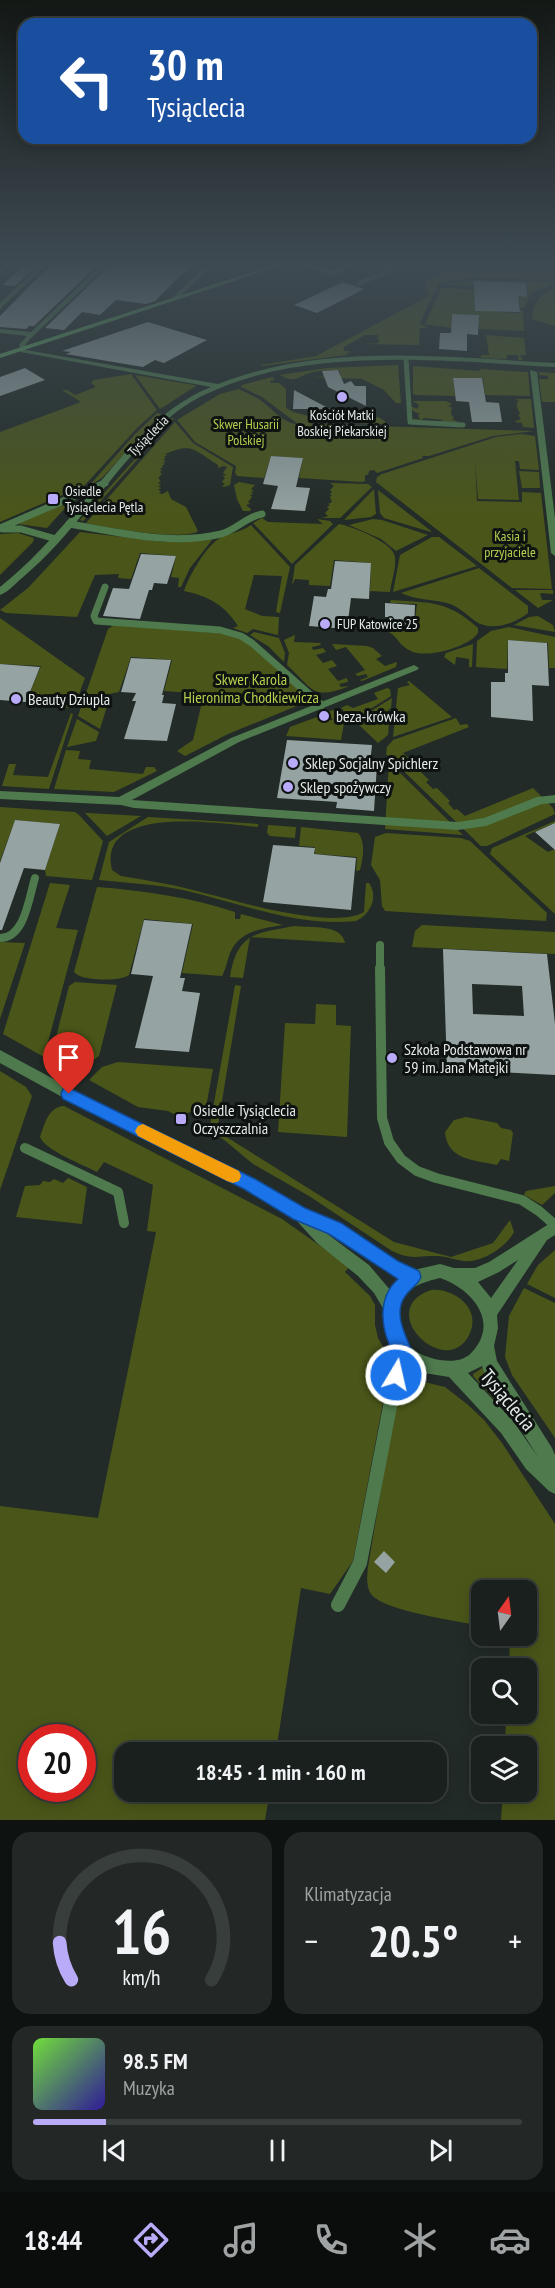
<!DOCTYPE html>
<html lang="pl">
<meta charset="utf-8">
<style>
body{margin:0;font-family:"PT Sans Narrow",sans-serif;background:#232826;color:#f1f3f6;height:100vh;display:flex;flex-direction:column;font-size:22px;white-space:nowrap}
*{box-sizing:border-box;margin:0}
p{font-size:20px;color:#9fa3a4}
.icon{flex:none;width:33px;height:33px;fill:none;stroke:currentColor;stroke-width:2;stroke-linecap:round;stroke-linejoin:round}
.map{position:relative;height:1820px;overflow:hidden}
.panel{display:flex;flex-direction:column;gap:12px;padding:12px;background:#0e1210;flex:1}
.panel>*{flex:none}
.hud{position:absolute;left:18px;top:18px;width:519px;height:126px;border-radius:18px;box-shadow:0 3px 15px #0003,0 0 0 2px #383e3b;background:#1a4fa0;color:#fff;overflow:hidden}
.needle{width:39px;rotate:14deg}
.controls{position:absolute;left:471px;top:1580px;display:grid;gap:12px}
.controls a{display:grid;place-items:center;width:66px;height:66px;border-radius:12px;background:#1a201d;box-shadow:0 3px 15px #0003,0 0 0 2px #383e3b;font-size:30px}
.speed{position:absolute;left:18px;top:1724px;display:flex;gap:12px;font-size:30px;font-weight:700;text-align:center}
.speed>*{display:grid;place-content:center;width:78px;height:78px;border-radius:50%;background:#1a201d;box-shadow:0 3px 15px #0003,0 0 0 2px #383e3b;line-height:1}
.speed .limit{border:9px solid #d22;background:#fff;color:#111}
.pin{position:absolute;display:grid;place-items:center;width:51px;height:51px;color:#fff;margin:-62px -26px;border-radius:50% 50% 50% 0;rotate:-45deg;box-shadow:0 0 6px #0007}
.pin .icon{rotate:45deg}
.me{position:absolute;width:66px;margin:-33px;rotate:9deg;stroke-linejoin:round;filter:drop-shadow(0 0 4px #0008)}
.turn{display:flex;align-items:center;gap:21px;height:126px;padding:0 30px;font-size:27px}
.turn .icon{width:78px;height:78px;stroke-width:2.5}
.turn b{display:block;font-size:42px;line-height:51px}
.big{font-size:45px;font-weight:700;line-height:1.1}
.panel .card{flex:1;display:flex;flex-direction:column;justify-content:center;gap:9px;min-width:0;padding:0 21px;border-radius:18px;background:#232826}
.panel .dial{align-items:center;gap:0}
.dial svg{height:156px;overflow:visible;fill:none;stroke:#383e3b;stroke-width:7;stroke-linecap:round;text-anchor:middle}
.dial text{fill:#f1f3f6;stroke:none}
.song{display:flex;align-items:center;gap:18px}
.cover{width:72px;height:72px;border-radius:9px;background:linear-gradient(135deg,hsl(100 70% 55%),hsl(250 70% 35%))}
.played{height:6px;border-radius:3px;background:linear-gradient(90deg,#b9abf7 15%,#383e3b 15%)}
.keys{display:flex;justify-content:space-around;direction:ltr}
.heat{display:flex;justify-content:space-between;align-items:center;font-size:33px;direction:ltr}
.panel .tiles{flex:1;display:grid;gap:12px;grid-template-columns:1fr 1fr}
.card:last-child{grid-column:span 2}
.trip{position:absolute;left:114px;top:1742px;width:333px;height:60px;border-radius:18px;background:#1a201d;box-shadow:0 3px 15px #0003,0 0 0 2px #383e3b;font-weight:700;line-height:60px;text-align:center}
.dock{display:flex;height:96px;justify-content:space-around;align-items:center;background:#0a0d0c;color:#9fa3a4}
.dock .icon{width:42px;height:42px}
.dock .selected{color:#b9abf7}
.dock b{font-size:27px;color:#f1f3f6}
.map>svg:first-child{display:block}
.green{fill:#4a5619;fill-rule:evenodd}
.building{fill:#95a3a2;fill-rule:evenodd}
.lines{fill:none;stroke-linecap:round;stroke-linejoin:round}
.lane-far4{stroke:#4e7a4d;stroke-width:5}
.lane-far3{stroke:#4e7a4d;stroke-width:7}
.lane-far2{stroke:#4e7a4d;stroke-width:8}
.lane-far1{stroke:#4e7a4d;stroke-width:10}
.lane{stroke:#4e7a4d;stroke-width:14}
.street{fill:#4e7a4d;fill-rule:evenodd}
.secondary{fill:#5fa860;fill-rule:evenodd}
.route{fill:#1a73e8;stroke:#114b97;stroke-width:1.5}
.slow{fill:#f59e0b}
.poi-dot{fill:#b9abf7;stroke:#0e1311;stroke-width:2}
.labels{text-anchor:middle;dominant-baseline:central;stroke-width:6;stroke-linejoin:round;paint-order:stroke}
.far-poi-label{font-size:14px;fill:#e4ebe8;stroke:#0e1311;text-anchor:start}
.far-park-label{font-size:14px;fill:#b6d04e;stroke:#0e1311}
.far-street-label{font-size:14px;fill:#e4ebe8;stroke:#0e1311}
.park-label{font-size:16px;fill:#b6d04e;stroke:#0e1311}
.poi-label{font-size:16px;fill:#e4ebe8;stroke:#0e1311;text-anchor:start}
.near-street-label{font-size:20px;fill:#e4ebe8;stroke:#0e1311}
</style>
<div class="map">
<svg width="555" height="1820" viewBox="0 0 555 1820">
<rect width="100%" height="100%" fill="#222b27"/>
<path class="green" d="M450 262H484L555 274V280L473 278 439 283 420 323 427 328H420L419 345 364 344 379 343 378 335H365L344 347V351H350L346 355 262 366 260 365 316 356 429 296 425 282 456 265Z
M491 262H555V273Z
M474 280 555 282V284L531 293 524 308H520L519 300H500V312L520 313V310H523L524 331 479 329 478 315 452 314 451 328 425 324 441 288 520 291 516 296 528 297 526 283 474 281V286L442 284Z
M555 288V326L532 319C533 304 540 293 555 288Z
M486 335 524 338 526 355H520L523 360H518V355H507V359L481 358V355H489Z
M398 365 401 403H396L384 390 362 379 312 377 341 376 339 370C330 371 321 370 313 372 298 375 297 385 280 375L327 368Z
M413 366 479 371 480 369 528 372 530 396 485 395 483 378H453L455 396 416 395 413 394Z
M539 372 555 373V402H542L539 379H548V376L539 375Z
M131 374 157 410 137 428 85 485 0 522V432L81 402 62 390H67L75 395 96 387 91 383 94 380Z
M135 375 194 385 196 386 160 409Z
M272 377 275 380 270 381V383H279L286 389V408C301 419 360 423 378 417L385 421V424L324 422 309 424 534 431 493 436 429 456H422L423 458 377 473 374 470 369 471 368 475H365V481L362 482 299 478 303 458 271 456 264 478 237 476 235 473 236 466 195 442 177 420 220 394 239 389C245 392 251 395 257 398 271 406 282 424 298 424L262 397 241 387 242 385Z
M515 399H531L534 428 523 427 522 423 514 422 521 419 518 415 520 414 516 405 518 404 516 403 519 401Z
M413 401H446L452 404 448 406 452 408 451 414 454 418 452 419 458 422 438 423 443 420 425 418 417 422 412 418 420 420 418 415 420 414 411 410V406L417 409 419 405Z
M157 413 161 414 102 478 88 487 135 434Z
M172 418H174L83 521 80 520Z
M175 422 193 443 233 467 230 485 224 487 222 486 225 484 222 482 225 478 223 476 226 475 223 473 227 467 224 466 218 468V465C194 450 193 442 165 454L167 455 164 457 166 458 163 460 166 461 163 463 165 464 162 466 163 467 160 469 162 470 160 472 162 474 158 478 161 481 158 483 161 485 158 486 161 488 158 490 161 491 159 493 162 494 168 491 171 499 186 507 198 531C185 541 104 528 86 523Z
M521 434 535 436 539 470 520 469 519 461H515L519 500 478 499 475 459 477 501 522 502V492L541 493 552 589 512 588 376 482 377 477 382 474 496 437Z
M519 471 539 472 540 488H522Z
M239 482 255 485 251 489 254 491 251 492 253 494 250 495 252 497 248 502 250 504 246 505 251 509 250 511H243L237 499 234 485Z
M330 483 368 484 372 487 340 518H322L328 516 325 513 329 509 327 507 330 505 328 504 332 502 330 497 332 495 330 494 332 492 330 490 334 486Z
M374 489 376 514 371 517 344 520Z
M378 490 431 531V532L384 518 380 513Z
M75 497 47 528 18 524Z
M262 518 268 522 323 524 317 519 330 521 333 524 292 564 253 523Z
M373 519 382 520 428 535 396 551 381 539 349 525Z
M339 524C351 526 389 541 394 554 398 563 391 582 390 592L370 591 371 563 334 560 330 586 309 585V580L295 579 292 585 295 565Z
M251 525 290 567 280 613 276 612 282 576 254 575 245 609 262 616 279 617 278 635 253 629 247 633 233 628 238 626C225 605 208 596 184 591 189 576 204 550 217 540 224 534 240 533 251 525Z
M80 532 165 542 212 540 190 568 181 587H178L179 578 171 577 176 556 140 553 131 579 118 578 119 574 95 575 77 617 6 613 0 610 28 588Z
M18 533 34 538 33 542 0 575V534Z
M432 537H439L477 566 393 592 400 555Z
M479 568 528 606V613C514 624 491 632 475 621 466 614 458 606 447 603 431 599 416 600 401 593Z
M515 590H553V594L540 593 542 600H553L538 608Z
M391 600C431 603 447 600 478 628V633C469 647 426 659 411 651 398 645 399 638 389 632L396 629 414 630 417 604 390 603Z
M538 616 553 625 555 632 514 625 529 617Z
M0 618 85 678 74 708 29 706 26 702 41 666 1 664 0 666Z
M114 625 228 634 247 642 303 693 299 695 302 701 299 705 228 734 185 756 177 751 193 740 203 698H220L217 695 164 691 172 660 131 657 119 692C108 694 96 698 86 693L108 629Z
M509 627 555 637V668H549L548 643 508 640 507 669 476 667 477 641 491 631Z
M254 632 279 638 285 653 284 662 268 646 250 635Z
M295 635 294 642 320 643 321 645 312 647 313 650 323 648 326 652 316 655 323 663 332 660 337 666 328 669 338 681 347 678 348 682 339 684 341 687 350 686C312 700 315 691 287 665L289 653 284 640Z
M332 644 367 646 373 648 382 656 376 659 385 666 397 662 396 667 362 681 360 680 368 677 366 674 358 676 355 674 365 670 346 647 336 650Z
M473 644 472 667H469V659L456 657 455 665 444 657 446 653Z
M409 681 452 717 393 737 398 688 410 685 407 682Z
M387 688 390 689 391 696 356 718 349 716 341 708 347 705 353 708 378 699 374 693Z
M392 698 391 708 388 710 390 711 388 735 378 743 357 723 358 719Z
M86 699 109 700 100 729 78 716 83 701Z
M333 710 345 718 341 740 286 736 290 727 317 717 321 721 333 720 327 712Z
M71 713 73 714 49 789 2 786 9 764H16L13 775 48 777Z
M456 718 460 725 467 724 469 727 403 753 410 759 406 762 412 768 416 767 429 780 426 782 433 789 437 788 450 801 448 803 454 810 457 809 465 816 533 788 553 808 555 814 487 846H481L386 754 387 747 393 740Z
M77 719 99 732 96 741 67 747Z
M66 750 80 751 78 759 91 760 89 769 143 774 146 767H154L157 771 114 792 54 789Z
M389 762 463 835 385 829Z
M0 807 75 812 79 815 103 841 92 880 46 876 45 870 60 824 15 820 0 861Z
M85 813H88L141 816 107 836Z
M148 817 258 824V827C223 824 96 803 112 870L121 876C145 880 170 884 193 890 230 899 332 931 364 912L366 883H369C379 897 370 915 356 921 296 927 240 903 183 890 155 884 127 883 99 880L109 842Z
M555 821V826L552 824 525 836 548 852 555 849V914L490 854 492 848Z
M268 825 296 827 295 838 270 836 267 833Z
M301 827 358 833C366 842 363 859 360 870L356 871 357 857 315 854V847L299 846Z
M386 833 461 838 470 841 547 913 546 921 385 911 382 906 380 880 371 865 375 837Z
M50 883 70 885 56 928 78 930 44 1057 3 1034Z
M97 887C146 891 189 897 235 912V919H240L241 914 283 925C261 929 240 930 230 953 227 961 226 969 222 976L182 973 193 924 144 919 129 975C120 982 80 981 74 972Z
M422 925 555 932V954L412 947 415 931Z
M295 926C311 928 342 924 345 943L250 937 243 978 230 977C237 933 256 933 295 926Z
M0 942 25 943 0 1019Z
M75 982 117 985 99 1056 78 1071 73 1072 50 1061 69 986Z
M235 985 241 986 217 1131 394 1242 451 1257 493 1243 510 1220 514 1232C506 1247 482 1263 464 1261 455 1260 446 1256 437 1256 416 1255 414 1261 392 1251L309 1196 253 1164 223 1139 209 1131Z
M316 1004 336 1005V1025L351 1026 347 1137 278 1132 285 1023 315 1024Z
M118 1062 213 1069 204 1118 189 1112 183 1119 168 1111 138 1107 89 1080 102 1067Z
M0 1071 26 1087 32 1096 0 1190Z
M64 1106 282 1219 346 1264 349 1267 345 1272 370 1296 375 1305V1325L378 1338 391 1360 353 1561 330 1594 301 1588 276 1752H124V1791H270L265 1820H0V1506L98 1518 156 1232 147 1231 153 1185 104 1162 97 1172C82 1164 46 1151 40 1137 45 1124 48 1107 64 1106ZM32 1737H82V1788H32Z
M466 1117 497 1123 501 1128 511 1130 513 1133 509 1161 501 1159 497 1165C474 1160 447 1160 445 1132L454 1120Z
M68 1178 87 1187 82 1224 16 1217 25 1186 40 1185 43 1181 50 1182 54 1179 63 1183Z
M555 1186V1193L542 1205 524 1195 526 1191Z
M555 1250V1298L527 1284 538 1265Z
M524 1288 555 1303V1438L512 1375 505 1357 509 1316Z
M431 1290C454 1288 481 1308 470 1333 448 1383 372 1310 431 1290Z
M482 1368 514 1417 512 1419 473 1376V1374Z
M400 1376 445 1387 467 1404 484 1420 502 1443 555 1524V1820H501L503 1791H526V1746H505L506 1713H526V1668H509L510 1635H526V1590H482L481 1626C459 1621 383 1611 371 1594 366 1587 367 1576 368 1567Z"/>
<path class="building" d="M53 262H101L34 326H29L26 329 0 327V316Z
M113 262H198L178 278 155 301 146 304 116 300 100 315 82 312 64 330 45 328Z
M25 264 36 266 15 286 3 285Z
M474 281 526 283 527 297 518 296 520 312 475 311Z
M343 282 364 289 317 313 294 305Z
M452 314 479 315 478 335 467 334V351L439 349 440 333H451Z
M148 322 207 340 164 363 155 360 143 367 66 354 71 352 62 351Z
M25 368 45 380 0 396V377Z
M338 370 344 384 351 381 355 386H366V406L328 387 322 371Z
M453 378H482L486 402 499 403 502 422H472L469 402 456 401Z
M294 390 330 409H293Z
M271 456 303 458 296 487 310 488 305 511 271 509 278 486 263 484Z
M141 554 176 556 167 584 154 583 152 590H149L140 619 103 616 113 588 129 589Z
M335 561 371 563 369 599 351 598 347 629 309 626 314 596 326 597 328 589H331Z
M385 603 415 605 414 630 388 628 389 617H385Z
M508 640 547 643 549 686 532 685 533 721 491 717V682H505V673H508Z
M131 658 171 660 162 695H164L162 703 176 704 167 741 124 739 136 701H132L136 693 121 692Z
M0 664 40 667 26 702 0 700Z
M287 740 372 745 370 764H377L374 811 336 808 337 802 277 798Z
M15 820 60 824 45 870 24 868 2 930H0V863Z
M555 823V850L535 832Z
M273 845 315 848 314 854 356 858 351 910 263 902Z
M144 920 192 924 180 978H185L182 991 200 993 189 1052 135 1048 153 976 131 974Z
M443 949 547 954 555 1024V1075L447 1069ZM472 984 522 986 524 1016 473 1014Z
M384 1551 395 1562 386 1573 374 1562Z"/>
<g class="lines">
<path class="lane-far4" d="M298 262 332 273 356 262
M359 283 389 271V267L377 262
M406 359 410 422 463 425"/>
<path class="lane-far3" d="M69 524C118 532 171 546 221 534 236 530 246 517 262 514
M0 528 105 483
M2 529H21L56 539
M105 587 94 616 96 621 220 630 241 636 252 643 288 675"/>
<path class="lane-far2" d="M286 674 321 705
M0 938C25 938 29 897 35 878
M380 945V969"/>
<path class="lane-far1" d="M380 968 382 1118 389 1142 401 1159 417 1171 436 1178 522 1200 539 1211 555 1225
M25 1148 118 1192 124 1223"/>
<path class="lane" d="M338 1605 360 1563 396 1375 404 1353"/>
<path class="street" d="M6 262H13L0 274V269Z
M43 262H50L0 309V303Z
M104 262H111L30 339 25 345 26 350 218 384C324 342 444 357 555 363V367C445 361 306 345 204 395 170 411 143 442 119 470 88 507 59 547 22 578 15 584 8 592 0 595V587C30 563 55 535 80 506 118 462 155 409 211 387L21 352 19 345 27 336 0 333V329L31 332Z
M209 262H216L176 300H172V298Z
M530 370 537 372 555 518V556L551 553Z
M414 665 419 668 417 670 239 742 132 800 458 822 484 818 537 797 555 795V803L542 804 486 826 458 830 134 808 121 805 0 799V791L119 797 231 738Z
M0 1050 74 1090 254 1179 304 1209 340 1224 397 1262 414 1270 440 1264 454 1268H475L489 1262 555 1220V1235L547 1240 497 1315 498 1328 494 1346 497 1361 552 1448 555 1455V1494L549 1491 526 1469 501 1433 449 1377 424 1373 401 1360 387 1340 383 1322 384 1310 374 1293 358 1276 317 1243 296 1220 244 1189 64 1098 0 1063ZM326 1233 401 1279 395 1283 391 1291 369 1265ZM518 1260 491 1298 478 1282 499 1272ZM440 1278C470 1288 500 1320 473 1351 465 1361 452 1362 440 1360 415 1356 397 1341 399 1314 400 1307 402 1299 407 1293 416 1284 428 1281 440 1278ZM482 1366 483 1370 538 1457 513 1421 468 1373Z"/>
<path class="secondary" d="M283 262H292L0 358V354Z"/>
</g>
<linearGradient id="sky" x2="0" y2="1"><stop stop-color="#131815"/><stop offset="0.51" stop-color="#3e4a52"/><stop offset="1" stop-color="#3e4a52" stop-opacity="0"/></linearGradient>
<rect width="555" height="517" fill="url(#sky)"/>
<path class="route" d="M69 1088 255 1179 305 1208 341 1223 398 1261 419 1271 421 1277C418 1285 411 1288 406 1295 392 1312 406 1337 413 1353L402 1381 396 1384 389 1381 386 1375 394 1354C381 1331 376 1299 398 1279L329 1234 293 1219 244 1189 63 1099 61 1094 63 1089Z"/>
<path class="slow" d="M143 1124 239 1171 241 1176 239 1181 233 1183 227 1181 138 1136 135 1131 138 1126Z"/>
<g class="poi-dot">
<circle cx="342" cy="397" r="6"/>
<rect x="47" y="493" width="12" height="12" rx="3"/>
<circle cx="325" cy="624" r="6"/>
<circle cx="16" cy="699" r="6"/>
<circle cx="324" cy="716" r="6"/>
<circle cx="293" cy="763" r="6"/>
<circle cx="288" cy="787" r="6"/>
<circle cx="392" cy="1058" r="6"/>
<rect x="175" y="1113" width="12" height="12" rx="3"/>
</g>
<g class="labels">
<g class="far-poi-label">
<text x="342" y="415" text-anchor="middle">Kościół Matki<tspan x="342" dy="16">Boskiej Piekarskiej</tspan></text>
<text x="65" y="491">Osiedle<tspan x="65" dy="16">Tysiąclecia Pętla</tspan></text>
<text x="337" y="624">FUP Katowice 25</text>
</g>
<g class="far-park-label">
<text x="246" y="424">Skwer Husarii<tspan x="246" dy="16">Polskiej</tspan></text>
<text x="510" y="536">Kasia i<tspan x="510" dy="16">przyjaciele</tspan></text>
</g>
<g class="far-street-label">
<text transform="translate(148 436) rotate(-46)">Tysiąclecia</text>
</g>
<g class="park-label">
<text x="251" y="679">Skwer Karola<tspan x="251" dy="18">Hieronima Chodkiewicza</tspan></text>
</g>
<g class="poi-label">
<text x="28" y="699">Beauty Dziupla</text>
<text x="336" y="716">beza-krówka</text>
<text x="305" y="763">Sklep Socjalny Spichlerz</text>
<text x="300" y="787">Sklep spożywczy</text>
<text x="404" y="1049">Szkoła Podstawowa nr<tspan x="404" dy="18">59 im. Jana Matejki</tspan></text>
<text x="193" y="1110">Osiedle Tysiąclecia<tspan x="193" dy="18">Oczyszczalnia</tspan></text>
</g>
<g class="near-street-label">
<text transform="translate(508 1400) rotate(50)">Tysiąclecia</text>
</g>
</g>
</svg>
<div class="controls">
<a><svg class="needle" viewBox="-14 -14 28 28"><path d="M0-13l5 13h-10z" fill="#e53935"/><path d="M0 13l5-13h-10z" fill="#9fa3a4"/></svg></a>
<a><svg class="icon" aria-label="search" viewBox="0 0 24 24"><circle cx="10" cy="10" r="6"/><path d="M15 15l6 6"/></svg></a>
<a><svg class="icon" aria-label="layers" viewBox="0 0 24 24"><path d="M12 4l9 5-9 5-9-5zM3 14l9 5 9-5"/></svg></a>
</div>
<div class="speed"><div class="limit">20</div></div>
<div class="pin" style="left:69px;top:1094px;background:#d93025"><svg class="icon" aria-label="arrive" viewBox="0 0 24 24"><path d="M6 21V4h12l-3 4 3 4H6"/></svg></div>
<svg class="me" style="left:396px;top:1375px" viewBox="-20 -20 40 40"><circle r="17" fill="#1a73e8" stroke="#fff" stroke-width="3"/><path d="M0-11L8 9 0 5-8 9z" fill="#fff"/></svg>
<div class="trip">18:45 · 1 min · 160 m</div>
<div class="hud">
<div class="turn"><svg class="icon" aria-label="left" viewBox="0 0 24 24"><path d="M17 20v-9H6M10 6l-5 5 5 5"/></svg><div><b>30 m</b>Tysiąclecia</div></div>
</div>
</div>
<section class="panel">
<div class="tiles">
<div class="card dial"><svg viewBox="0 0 100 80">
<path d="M14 69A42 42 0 1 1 86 69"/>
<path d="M14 69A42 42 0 0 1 8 50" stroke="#b9abf7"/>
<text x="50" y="56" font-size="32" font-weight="700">16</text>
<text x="50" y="72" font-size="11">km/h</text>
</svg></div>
<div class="card"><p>Klimatyzacja</p>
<div class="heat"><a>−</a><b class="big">20.5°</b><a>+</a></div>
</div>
<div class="card">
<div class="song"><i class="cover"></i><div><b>98.5 FM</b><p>Muzyka</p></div></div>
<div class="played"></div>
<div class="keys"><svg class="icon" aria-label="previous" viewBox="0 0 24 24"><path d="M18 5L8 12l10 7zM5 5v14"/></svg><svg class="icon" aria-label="pause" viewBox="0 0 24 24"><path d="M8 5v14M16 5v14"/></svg><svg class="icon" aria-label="next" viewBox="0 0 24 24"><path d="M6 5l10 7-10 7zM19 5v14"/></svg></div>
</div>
</div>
</section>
<nav class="dock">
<b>18:44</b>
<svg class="icon selected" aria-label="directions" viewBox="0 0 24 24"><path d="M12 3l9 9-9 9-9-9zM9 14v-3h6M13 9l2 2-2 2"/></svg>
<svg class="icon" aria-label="music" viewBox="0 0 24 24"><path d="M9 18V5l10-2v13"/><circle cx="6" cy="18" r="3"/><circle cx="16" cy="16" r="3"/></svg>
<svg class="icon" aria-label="phone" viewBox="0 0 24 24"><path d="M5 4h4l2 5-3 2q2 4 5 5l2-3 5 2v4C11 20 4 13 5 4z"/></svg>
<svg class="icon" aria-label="climate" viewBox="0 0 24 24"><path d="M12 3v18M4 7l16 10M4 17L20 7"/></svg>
<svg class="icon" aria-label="car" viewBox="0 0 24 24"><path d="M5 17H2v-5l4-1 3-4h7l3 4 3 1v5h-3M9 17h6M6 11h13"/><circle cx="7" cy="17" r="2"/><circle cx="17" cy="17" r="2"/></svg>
</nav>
